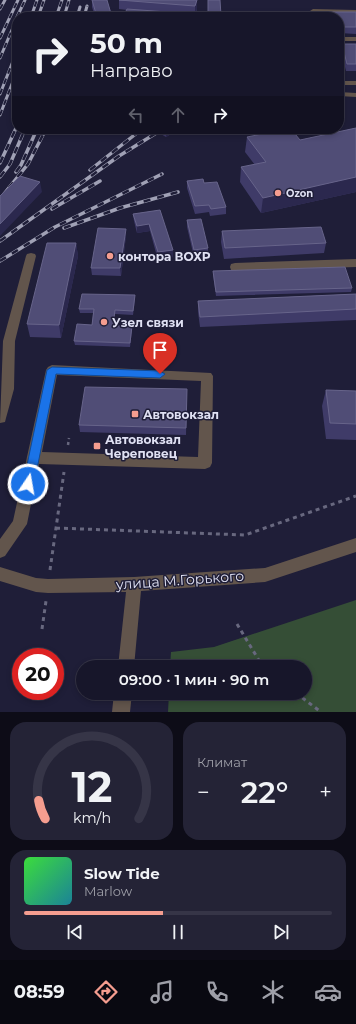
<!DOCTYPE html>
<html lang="ru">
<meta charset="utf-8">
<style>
body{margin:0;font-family:Montserrat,sans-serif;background:#242336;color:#f1f3f6;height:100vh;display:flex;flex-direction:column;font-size:15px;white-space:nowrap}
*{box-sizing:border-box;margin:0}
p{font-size:13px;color:#9e9fa8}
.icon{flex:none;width:22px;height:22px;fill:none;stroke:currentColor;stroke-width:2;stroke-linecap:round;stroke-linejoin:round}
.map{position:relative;height:712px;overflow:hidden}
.panel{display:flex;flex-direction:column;gap:10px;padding:10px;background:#0d0c17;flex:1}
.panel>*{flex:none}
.banner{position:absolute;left:12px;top:12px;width:332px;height:122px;border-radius:16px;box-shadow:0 2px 6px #0003,0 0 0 1px #363547;background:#17162a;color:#f1f3f6;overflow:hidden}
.speed{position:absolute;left:12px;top:648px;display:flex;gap:8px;font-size:20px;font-weight:700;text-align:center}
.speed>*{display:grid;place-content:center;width:52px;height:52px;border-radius:50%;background:#17162a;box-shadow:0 2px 6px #0003,0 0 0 1px #363547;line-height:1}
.speed .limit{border:6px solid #d22;background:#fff;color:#111}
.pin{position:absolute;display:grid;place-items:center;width:34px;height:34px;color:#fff;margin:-41px -17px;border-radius:50% 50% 50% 0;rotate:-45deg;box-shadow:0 0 4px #0007}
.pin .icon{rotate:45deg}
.me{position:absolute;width:44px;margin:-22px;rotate:12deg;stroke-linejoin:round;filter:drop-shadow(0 0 3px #0008)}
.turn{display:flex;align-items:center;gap:14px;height:84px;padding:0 12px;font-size:18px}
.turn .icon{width:52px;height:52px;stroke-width:2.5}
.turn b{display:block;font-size:28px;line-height:34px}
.lanes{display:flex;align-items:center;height:38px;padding:0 12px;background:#0003;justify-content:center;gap:20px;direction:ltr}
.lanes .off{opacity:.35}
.big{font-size:30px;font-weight:600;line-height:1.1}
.panel .card{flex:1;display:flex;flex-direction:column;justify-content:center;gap:6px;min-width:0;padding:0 14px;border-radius:16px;background:#242336}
.panel .dial{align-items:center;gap:0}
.dial svg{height:104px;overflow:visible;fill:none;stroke:#363547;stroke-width:7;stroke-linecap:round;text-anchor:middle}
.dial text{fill:#f1f3f6;stroke:none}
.song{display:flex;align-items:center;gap:12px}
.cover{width:48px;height:48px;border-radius:6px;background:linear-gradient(135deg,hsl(120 70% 55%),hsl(190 70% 35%))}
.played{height:4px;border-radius:2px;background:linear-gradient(90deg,#f59d8f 45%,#363547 45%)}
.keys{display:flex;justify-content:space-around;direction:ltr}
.heat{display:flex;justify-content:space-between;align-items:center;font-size:22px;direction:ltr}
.panel .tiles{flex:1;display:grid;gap:10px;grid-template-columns:1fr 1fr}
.card:last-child{grid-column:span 2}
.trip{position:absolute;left:76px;top:660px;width:236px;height:40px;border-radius:20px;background:#17162a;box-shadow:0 2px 6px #0003,0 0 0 1px #363547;font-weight:600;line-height:40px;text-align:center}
.dock{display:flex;height:64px;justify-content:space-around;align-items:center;background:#090911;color:#9e9fa8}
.dock .icon{width:28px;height:28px}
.dock .current{color:#f59d8f}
.dock b{font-size:18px;color:#f1f3f6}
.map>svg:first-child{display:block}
.green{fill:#354e36}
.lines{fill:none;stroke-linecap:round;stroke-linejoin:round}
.path-far1{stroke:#68687f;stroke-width:2.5;stroke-dasharray:3 3;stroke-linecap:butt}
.path{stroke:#68687f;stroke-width:3;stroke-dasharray:4 4;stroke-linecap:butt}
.minor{fill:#62554c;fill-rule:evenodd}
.rail-far1-casing{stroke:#a0a1b5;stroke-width:3}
.rail-casing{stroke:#a0a1b5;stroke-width:3.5}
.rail-far1{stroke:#1f1e38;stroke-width:2;stroke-dasharray:5.5;stroke-linecap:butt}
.rail{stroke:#1f1e38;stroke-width:2.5;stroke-dasharray:7;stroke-linecap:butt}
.wall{fill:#3f3b68}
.shaded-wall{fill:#2b284e}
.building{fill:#504d76;stroke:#67648a}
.route{fill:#1a73e8;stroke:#114b97}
.poi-dot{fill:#f59d8f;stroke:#1f1e38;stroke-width:1.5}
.labels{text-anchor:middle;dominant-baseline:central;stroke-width:3;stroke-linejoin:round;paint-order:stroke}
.far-poi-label{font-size:10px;font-weight:bold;fill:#e0e1f3;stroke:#1f1e38;text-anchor:start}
.poi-label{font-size:12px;font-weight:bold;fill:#e0e1f3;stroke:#1f1e38;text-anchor:start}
.near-street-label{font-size:14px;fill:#e0e1f3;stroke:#1f1e38}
</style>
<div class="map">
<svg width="356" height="712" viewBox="0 0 356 712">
<rect width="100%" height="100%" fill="#1f1e38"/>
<path class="green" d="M356 600V712H168L169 693H305V667H170L171 652 214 647Z"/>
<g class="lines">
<path class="path-far1" d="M68 445 69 438"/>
<path class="path" d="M56 528 245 535 356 496
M50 570 64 472
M237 624 263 667
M42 629 46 601
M296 693 321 712"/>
<path class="minor" d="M313 9 356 10V14L317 13V17H311L310 11Z
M339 37H356V41H339Z
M339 81H356V85H339Z
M339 92 356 93V97L339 96Z
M31 253 35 254 36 256 15 341 14 389 6 418 5 422 0 423 3 341 26 256 27 254Z
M356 259V267L235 271 231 270 230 267 231 264 235 263Z
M52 365 211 373 213 376 212 463 210 467 205 469 39 464 27 524 5 556 0 558V539L13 521 46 370 48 367ZM57 375 201 381 198 457 42 452Z
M356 538V552L265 582 141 591 134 667H118L126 592 48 593 36 592 0 581V567L36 578 48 579 134 577 265 568Z
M114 693H132L130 712H112Z"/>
<defs>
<path id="rail-far1" d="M0 9 5 0
M17 17 25 0
M31 17 37 0
M38 17 44 0
M56 17 62 0
M64 17 69 0
M77 17 80 7
M84 17 87 6
M0 38 18 0
M0 58 17 18
M0 94 17 51
M0 115 17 71"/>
<path id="rail" d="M0 163 17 126
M90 170 142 129
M16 172 21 165 37 129
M0 177 10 164 25 129
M0 199 28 164 46 129
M52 209 100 181
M64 228 120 208 178 192
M0 241 119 156 158 132
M0 261 55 227 162 174"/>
</defs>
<use href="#rail-far1" class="rail-far1-casing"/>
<use href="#rail" class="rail-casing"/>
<use href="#rail-far1" class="rail-far1"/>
<use href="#rail" class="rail"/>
</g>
<path class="wall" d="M92 0H107L112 17H95L92 7Z
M119 0H197V9L196 14 238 17H125L124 15 127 10 119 9Z
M324 12H356V34L339 33V17H323Z
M342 44H356V71H346L341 51Z
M356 128V192L261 213 240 182 241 167 255 165 245 152 247 137 300 140Z
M152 129H180L166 137Z
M233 129H248L241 133Z
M187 181 204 183 226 207V214L210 216 209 212 195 214 187 188Z
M160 210 173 257 158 260 150 231 137 233 134 221 133 214Z
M187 220 208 248V256L194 257 187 227Z
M222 231 326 243 324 253 224 259 221 242Z
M126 236 121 276 92 275 91 268Z
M76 243 78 256 61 338 30 337 27 324Z
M213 271 352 288 351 292 216 296 213 275Z
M356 294V320L200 327 198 312V301Z
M135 295V299L133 315 115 314 114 326H132V330L130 347 75 345 74 341 92 325 93 313H80L79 309Z
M187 389 186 435 80 432 79 425Z
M326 390 356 391V440L326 439 322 406Z"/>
<path class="shaded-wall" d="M197 0V9L195 15V6Z
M166 129H180L166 137Z
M242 129H248L241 133Z
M356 177V192L261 213 263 198Z
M40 182 42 192 0 236V224Z
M149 224 150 231 137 233V226Z
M126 229V236L121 276 120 268Z
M76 243 78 256 61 338 59 325Z
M173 250V257L158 260V252Z
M135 295V299L133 315V311Z
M115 310V314L113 330V326Z
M132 326V330L130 347V343Z"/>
<path class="building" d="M92 0H107L112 17H97Z
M119 0H197L195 6Z
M208 0H220L221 16 238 17H159L124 15 127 9 208 15Z
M324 12H356V27H339V17H325Z
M342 44H356V64H347Z
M356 128V177L263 198 241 167 266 162 247 137 287 129H291L300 140Z
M20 176 40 182 0 224V196Z
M203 179 204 183 217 182 226 207 211 209 209 205 195 206 187 181Z
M160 210 173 250 158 252 149 224 137 226 133 214Z
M201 219 208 248 194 250 187 220Z
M321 227 326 243 225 248 222 231Z
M98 228 126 229 120 268H91Z
M47 243H76L59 325 27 324Z
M345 267 352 288 216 292 213 271Z
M82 294 135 295 133 311 115 310 113 326H132L130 343 74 341 77 324 92 325 94 309H79Z
M356 294V309L200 317 198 301Z
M85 387 187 389 186 428 79 425Z
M326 390 356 391V424L330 423Z"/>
<path class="route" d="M52 367 160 371 165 374 160 378 56 374 34 484 32 488 28 489 25 488 23 484 47 370Z"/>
<g class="poi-dot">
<circle cx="278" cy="193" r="4"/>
<circle cx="110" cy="256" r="4"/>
<circle cx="104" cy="322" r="4"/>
<rect x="131" y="410" width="8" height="8" rx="2"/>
<rect x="93" y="442" width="8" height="8" rx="2"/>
</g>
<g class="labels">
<g class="far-poi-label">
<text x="286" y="193">Ozon</text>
</g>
<g class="poi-label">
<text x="118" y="256">контора ВОХР</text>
<text x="112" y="322">Узел связи</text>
<text x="143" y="414">Автовокзал</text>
<text x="105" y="439">Автовокзал<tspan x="105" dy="14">Череповец</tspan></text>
</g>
<g class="near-street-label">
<text transform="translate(180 580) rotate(-4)">улица М.Горького</text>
</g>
</g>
</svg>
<div class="speed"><div class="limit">20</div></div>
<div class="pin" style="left:160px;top:374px;background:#d93025"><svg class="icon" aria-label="arrive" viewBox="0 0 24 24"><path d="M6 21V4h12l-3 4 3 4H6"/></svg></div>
<svg class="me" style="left:28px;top:484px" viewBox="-20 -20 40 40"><circle r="17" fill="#1a73e8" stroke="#fff" stroke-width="3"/><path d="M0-11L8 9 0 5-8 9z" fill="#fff"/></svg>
<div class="trip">09:00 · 1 мин · 90 m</div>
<div class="banner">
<div class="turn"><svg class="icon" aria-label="right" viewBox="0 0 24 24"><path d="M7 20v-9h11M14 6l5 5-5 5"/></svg><div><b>50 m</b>Направо</div></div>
<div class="lanes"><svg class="icon off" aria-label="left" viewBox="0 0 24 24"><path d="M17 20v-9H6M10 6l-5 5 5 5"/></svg><svg class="icon off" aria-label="ahead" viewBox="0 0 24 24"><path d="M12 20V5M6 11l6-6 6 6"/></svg><svg class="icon" aria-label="right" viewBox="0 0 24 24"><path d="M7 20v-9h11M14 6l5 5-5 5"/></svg></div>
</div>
</div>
<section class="panel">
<div class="tiles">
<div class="card dial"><svg viewBox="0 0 100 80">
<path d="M14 69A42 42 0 1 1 86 69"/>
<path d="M14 69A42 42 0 0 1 9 55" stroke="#f59d8f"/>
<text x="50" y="56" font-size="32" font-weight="700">12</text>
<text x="50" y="72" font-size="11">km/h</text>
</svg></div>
<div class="card"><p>Климат</p>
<div class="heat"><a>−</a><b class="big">22°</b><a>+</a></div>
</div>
<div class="card">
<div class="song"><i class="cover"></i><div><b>Slow Tide</b><p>Marlow</p></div></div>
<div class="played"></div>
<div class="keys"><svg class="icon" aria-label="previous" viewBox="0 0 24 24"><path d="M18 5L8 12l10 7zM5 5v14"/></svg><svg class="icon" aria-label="pause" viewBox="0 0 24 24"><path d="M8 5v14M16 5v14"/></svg><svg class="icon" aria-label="next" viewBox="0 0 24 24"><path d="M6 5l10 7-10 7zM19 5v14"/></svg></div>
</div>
</div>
</section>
<nav class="dock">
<b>08:59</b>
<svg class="icon current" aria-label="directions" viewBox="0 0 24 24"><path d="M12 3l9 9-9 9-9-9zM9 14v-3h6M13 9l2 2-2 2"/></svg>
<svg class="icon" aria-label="music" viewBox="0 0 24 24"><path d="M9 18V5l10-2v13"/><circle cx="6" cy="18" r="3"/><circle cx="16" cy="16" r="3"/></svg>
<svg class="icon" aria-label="phone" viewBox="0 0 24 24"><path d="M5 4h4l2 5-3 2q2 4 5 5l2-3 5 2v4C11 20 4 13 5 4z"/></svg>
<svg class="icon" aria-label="climate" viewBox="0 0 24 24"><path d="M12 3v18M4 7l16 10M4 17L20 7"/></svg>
<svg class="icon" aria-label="car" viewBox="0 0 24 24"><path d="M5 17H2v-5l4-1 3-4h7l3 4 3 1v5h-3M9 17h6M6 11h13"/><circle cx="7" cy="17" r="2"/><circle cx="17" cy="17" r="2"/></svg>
</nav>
